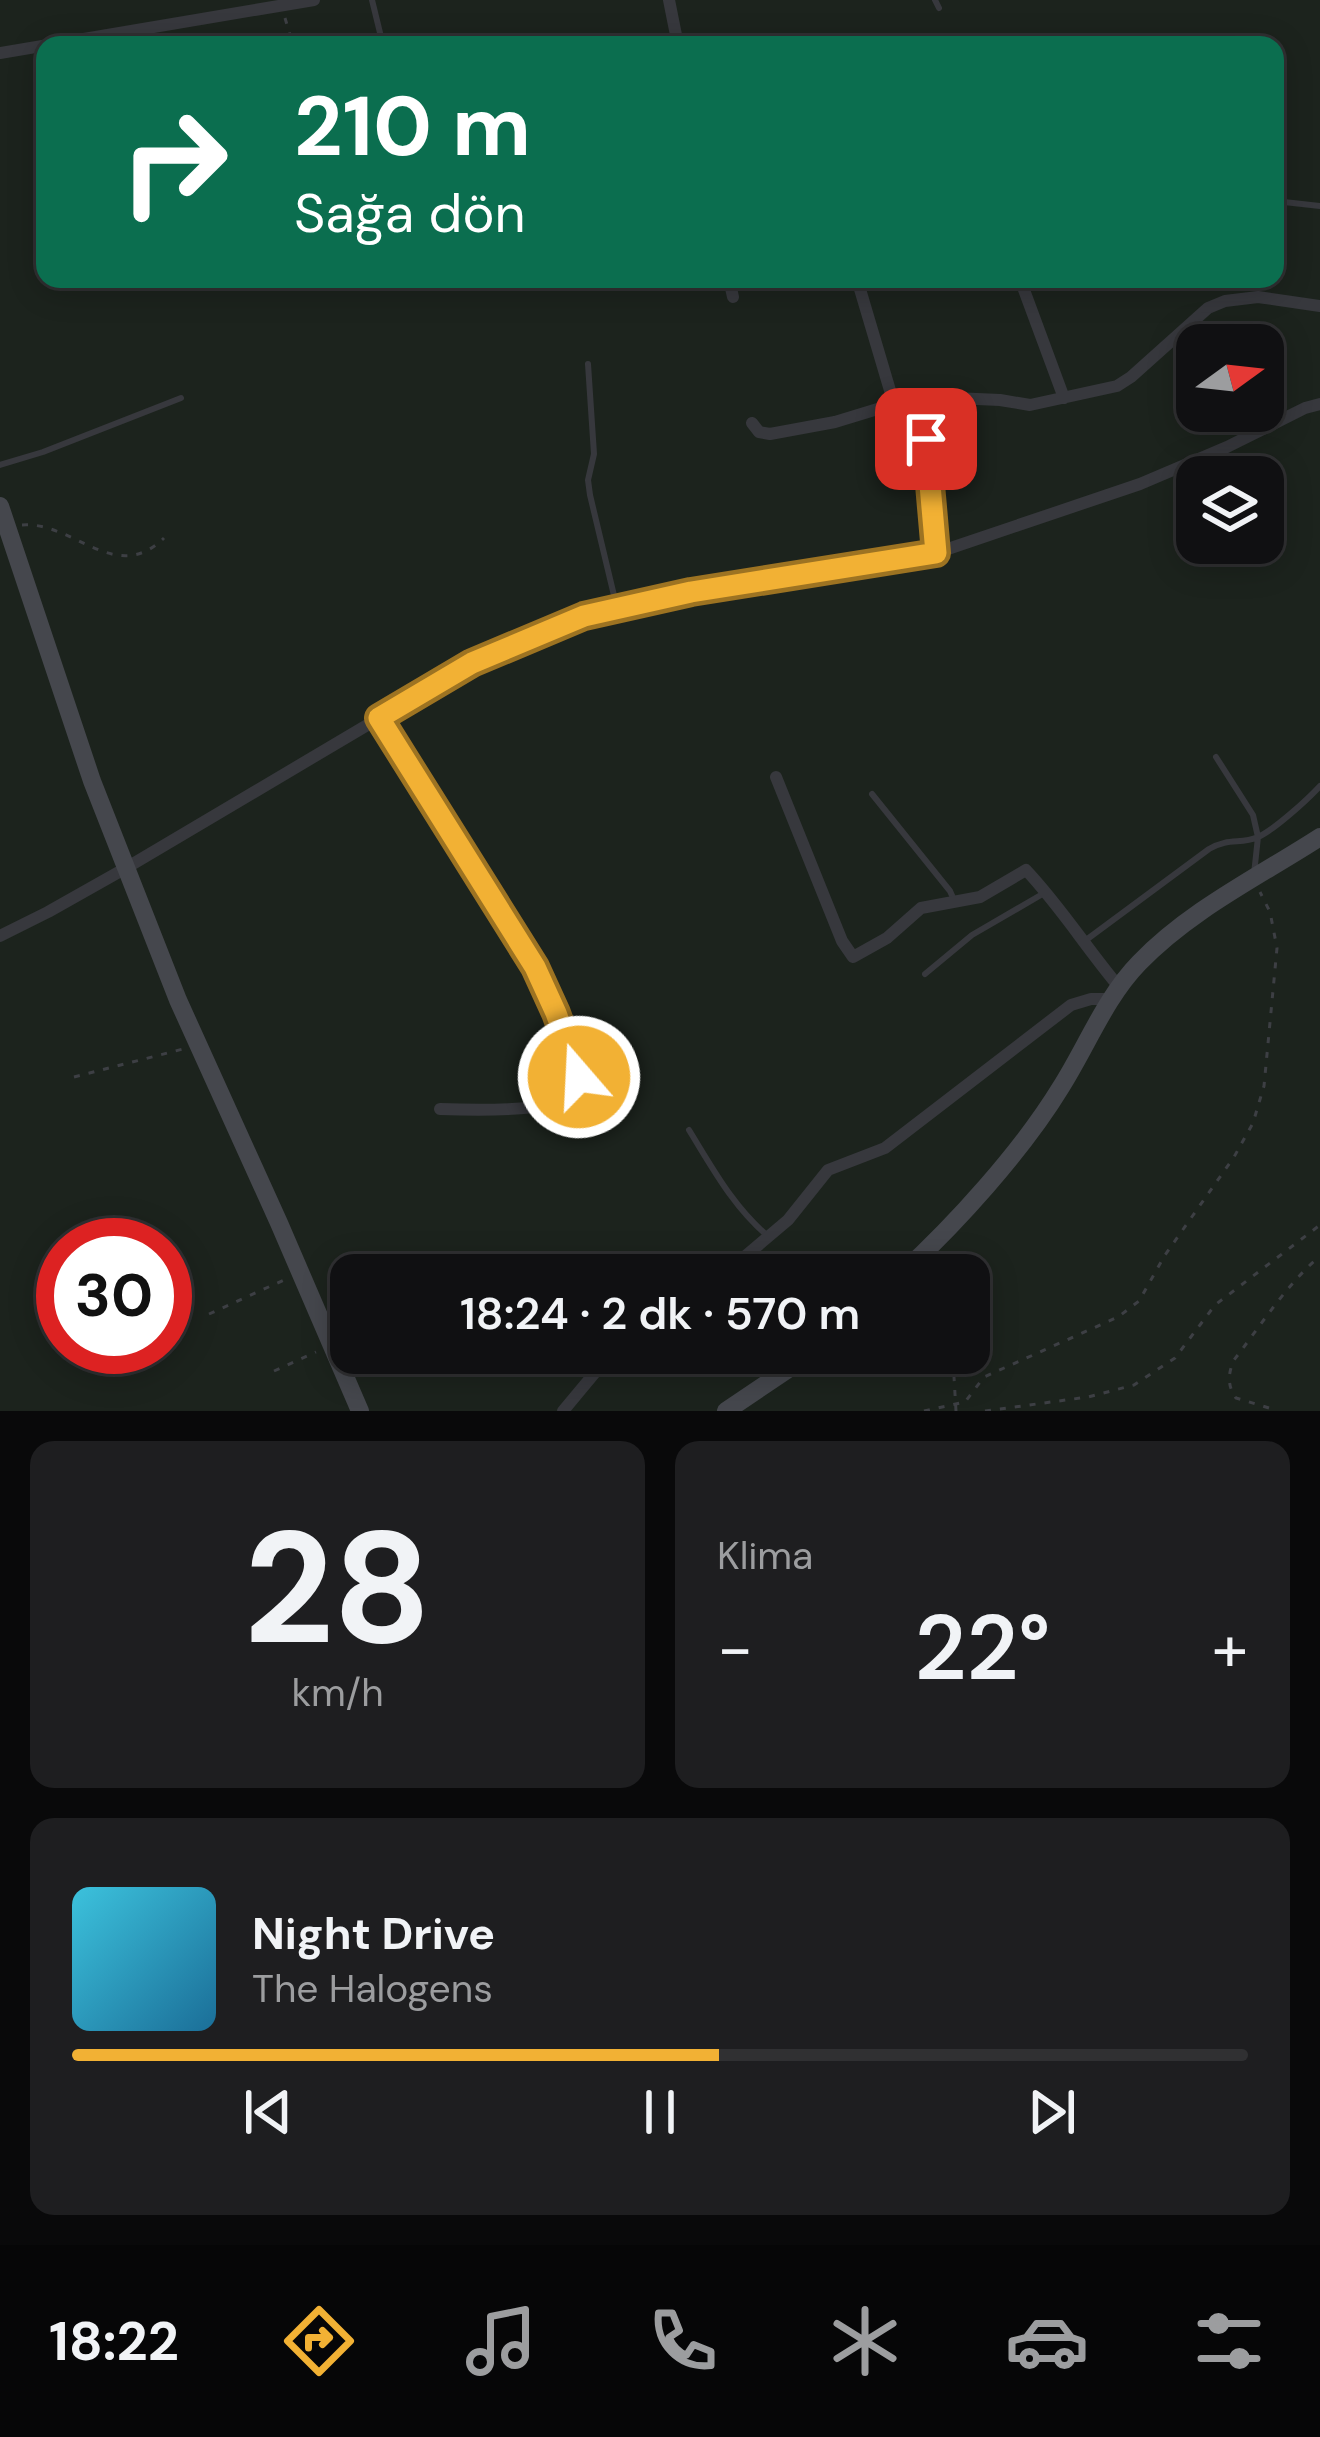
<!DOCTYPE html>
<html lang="tr">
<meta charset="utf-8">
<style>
body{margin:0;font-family:"DM Sans",sans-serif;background:#1e1e20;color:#f1f3f6;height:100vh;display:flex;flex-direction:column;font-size:45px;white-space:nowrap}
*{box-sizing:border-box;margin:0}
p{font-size:39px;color:#9c9d9f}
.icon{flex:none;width:66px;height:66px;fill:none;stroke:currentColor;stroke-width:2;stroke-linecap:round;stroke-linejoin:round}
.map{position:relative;height:1411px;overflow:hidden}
.sheet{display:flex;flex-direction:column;gap:30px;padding:30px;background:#09090a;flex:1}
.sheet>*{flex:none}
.top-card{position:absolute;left:36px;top:36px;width:1248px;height:252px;border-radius:24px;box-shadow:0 6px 30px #0003,0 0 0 3px #303032;background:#0b6e4f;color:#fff;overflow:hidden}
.needle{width:78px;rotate:75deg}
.buttons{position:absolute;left:1176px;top:324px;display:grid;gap:24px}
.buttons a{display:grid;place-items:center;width:108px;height:108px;border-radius:24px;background:#101012;box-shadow:0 6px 30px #0003,0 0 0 3px #303032;font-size:60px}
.speed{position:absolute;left:36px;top:1218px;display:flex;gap:24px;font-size:60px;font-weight:700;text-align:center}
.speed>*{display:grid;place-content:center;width:156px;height:156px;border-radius:50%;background:#101012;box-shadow:0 6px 30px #0003,0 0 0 3px #303032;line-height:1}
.speed .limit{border:18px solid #d22;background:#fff;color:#111}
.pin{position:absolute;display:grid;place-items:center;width:102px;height:102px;color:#fff;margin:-51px;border-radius:24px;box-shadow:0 6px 18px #0006}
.me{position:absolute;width:132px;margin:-66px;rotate:341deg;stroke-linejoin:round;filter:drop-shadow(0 0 9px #0008)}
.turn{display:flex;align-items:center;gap:42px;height:252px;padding:0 60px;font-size:54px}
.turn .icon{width:156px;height:156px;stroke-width:2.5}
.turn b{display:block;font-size:84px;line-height:102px}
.big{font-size:90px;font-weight:600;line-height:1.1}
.sheet .tile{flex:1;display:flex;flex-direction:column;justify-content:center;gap:18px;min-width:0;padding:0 42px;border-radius:24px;background:#1e1e20}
.sheet .dial{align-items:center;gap:0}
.dial b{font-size:156px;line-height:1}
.song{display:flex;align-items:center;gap:36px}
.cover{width:144px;height:144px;border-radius:18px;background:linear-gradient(135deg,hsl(190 70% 55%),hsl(200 70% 35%))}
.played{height:12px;border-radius:6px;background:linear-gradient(90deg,#f2b134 55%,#303032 55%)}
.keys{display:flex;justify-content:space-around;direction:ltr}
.heat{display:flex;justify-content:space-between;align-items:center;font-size:66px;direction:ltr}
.sheet .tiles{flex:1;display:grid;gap:30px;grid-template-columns:1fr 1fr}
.tile:last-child{grid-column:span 2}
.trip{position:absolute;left:330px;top:1254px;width:660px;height:120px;border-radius:24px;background:#101012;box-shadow:0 6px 30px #0003,0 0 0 3px #303032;font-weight:600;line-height:120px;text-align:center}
.tabs{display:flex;height:192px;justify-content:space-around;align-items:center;background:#060607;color:#9c9d9f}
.tabs .icon{width:84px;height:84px}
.tabs .selected{color:#f2b134}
.tabs b{font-size:54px;color:#f1f3f6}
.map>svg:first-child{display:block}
.green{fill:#1c231d;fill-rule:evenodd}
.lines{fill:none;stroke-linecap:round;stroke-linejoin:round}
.path{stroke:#3d3f44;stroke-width:3;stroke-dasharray:6 9;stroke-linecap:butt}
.lane{stroke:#37383d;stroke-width:6}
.street{stroke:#37383d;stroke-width:12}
.secondary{stroke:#45474d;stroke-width:18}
.route-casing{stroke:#9d7322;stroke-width:30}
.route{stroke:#f2b134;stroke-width:21}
</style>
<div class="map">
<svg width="1320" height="1411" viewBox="0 0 1320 1411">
<rect width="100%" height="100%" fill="#161618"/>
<path class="green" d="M0 0H1320V1411H0ZM45 45H1275V279H45ZM1197 345H1263V411H1197ZM1197 477H1263V543H1197ZM63 1245H165V1347H63ZM351 1275H969V1353H351Z"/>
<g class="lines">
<path class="path" d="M285 18 293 45
M22 525C74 521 115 586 164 538
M74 1077 183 1049
M209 1314 284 1280
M274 1371 316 1352
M1269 1408 1236 1398C1227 1386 1228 1373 1234 1360 1261 1325 1287 1284 1320 1256
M924 1411 965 1402 984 1377 1118 1317 1139 1301 1165 1255 1234 1157 1253 1123 1264 1086 1277 948 1270 912 1260 892
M956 1411 954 1377 958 1353
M985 1411 1088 1397 1134 1385 1175 1358 1215 1305 1320 1225"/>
<path class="lane" d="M372 0 383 45
M935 0 939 8
M1275 201 1320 206
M588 364 594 454 588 480 590 495 617 608
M0 465 43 452 181 398
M1216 757 1253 815 1258 837 1254 874
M872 794 950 891 954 900
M1086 940 1209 849C1230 837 1240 845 1258 837 1274 830 1307 800 1320 786
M925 974 972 935 1046 892
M689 1130C713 1169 734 1208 769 1237
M582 1353 591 1377"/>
<path class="street" d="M669 0 678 45
M848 45 873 41
M0 53 314 0
M729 279 733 297
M857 279 894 404
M1020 279 1064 398
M923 401 936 553
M752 423 759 432 770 434 835 422 894 404 954 398 1000 400 1030 405 1117 386 1131 377 1208 308 1225 301 1258 297 1320 306
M379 719 535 967 557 1013 578 1069C579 1079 579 1087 571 1095 553 1113 466 1110 440 1109
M776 777 842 941 853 957 887 938 921 908 980 897 1026 870C1061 907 1087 949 1120 988
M0 936 48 912 126 868 472 663 584 616 691 592 936 553 1140 484 1227 447 1305 408 1320 404
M723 1275 788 1220 828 1170 885 1148 1071 1005 1091 999H1113
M563 1411 598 1369 623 1353"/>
<path class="secondary" d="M0 506 92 781 178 1000 279 1223 360 1411
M900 1275C955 1225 1022 1151 1061 1087 1087 1046 1105 998 1139 963 1190 910 1258 877 1320 837
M726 1411 812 1353"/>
</g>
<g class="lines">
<defs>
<path id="route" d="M579 1077 556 1013 535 967 379 718 472 663 584 616 691 592 936 553 926 439"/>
</defs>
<use href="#route" class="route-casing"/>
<use href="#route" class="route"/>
</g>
</svg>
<div class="buttons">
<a><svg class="needle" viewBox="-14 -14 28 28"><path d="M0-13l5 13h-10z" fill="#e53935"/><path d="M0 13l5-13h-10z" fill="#9c9d9f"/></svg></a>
<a><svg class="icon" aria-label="layers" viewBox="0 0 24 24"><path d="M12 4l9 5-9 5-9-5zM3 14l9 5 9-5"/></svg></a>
</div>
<div class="speed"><div class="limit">30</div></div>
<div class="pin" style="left:926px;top:439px;background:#d93025"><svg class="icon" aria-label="arrive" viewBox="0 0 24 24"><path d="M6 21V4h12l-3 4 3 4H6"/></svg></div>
<svg class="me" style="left:579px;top:1077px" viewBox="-20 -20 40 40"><circle r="17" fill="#f2b134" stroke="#fff" stroke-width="3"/><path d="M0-11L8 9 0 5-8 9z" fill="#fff"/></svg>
<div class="trip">18:24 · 2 dk · 570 m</div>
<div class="top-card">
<div class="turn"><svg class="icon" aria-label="right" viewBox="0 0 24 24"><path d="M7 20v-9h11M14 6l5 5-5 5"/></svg><div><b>210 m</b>Sağa dön</div></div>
</div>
</div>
<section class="sheet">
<div class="tiles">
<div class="tile dial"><b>28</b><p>km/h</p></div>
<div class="tile"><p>Klima</p>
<div class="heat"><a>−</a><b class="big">22°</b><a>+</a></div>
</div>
<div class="tile">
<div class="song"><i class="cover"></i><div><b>Night Drive</b><p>The Halogens</p></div></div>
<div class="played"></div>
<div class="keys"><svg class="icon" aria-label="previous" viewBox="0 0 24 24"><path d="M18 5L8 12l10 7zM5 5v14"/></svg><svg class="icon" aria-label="pause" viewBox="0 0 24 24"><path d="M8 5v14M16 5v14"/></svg><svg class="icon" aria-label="next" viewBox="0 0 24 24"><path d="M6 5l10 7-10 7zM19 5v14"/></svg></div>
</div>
</div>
</section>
<nav class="tabs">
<b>18:22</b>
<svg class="icon selected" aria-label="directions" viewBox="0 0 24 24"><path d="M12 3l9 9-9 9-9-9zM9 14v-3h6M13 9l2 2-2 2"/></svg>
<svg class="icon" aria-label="music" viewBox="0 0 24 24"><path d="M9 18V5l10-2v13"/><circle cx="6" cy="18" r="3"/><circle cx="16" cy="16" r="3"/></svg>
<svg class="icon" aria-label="phone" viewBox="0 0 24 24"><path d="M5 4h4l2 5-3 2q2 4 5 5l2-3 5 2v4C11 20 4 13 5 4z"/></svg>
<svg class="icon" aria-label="climate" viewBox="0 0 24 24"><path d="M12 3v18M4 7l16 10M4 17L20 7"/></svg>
<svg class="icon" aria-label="car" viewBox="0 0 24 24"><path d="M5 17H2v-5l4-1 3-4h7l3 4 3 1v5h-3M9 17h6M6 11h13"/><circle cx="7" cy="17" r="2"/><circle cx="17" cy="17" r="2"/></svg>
<svg class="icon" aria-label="filters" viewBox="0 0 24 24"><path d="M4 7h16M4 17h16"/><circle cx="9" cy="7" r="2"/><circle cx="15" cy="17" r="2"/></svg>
</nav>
